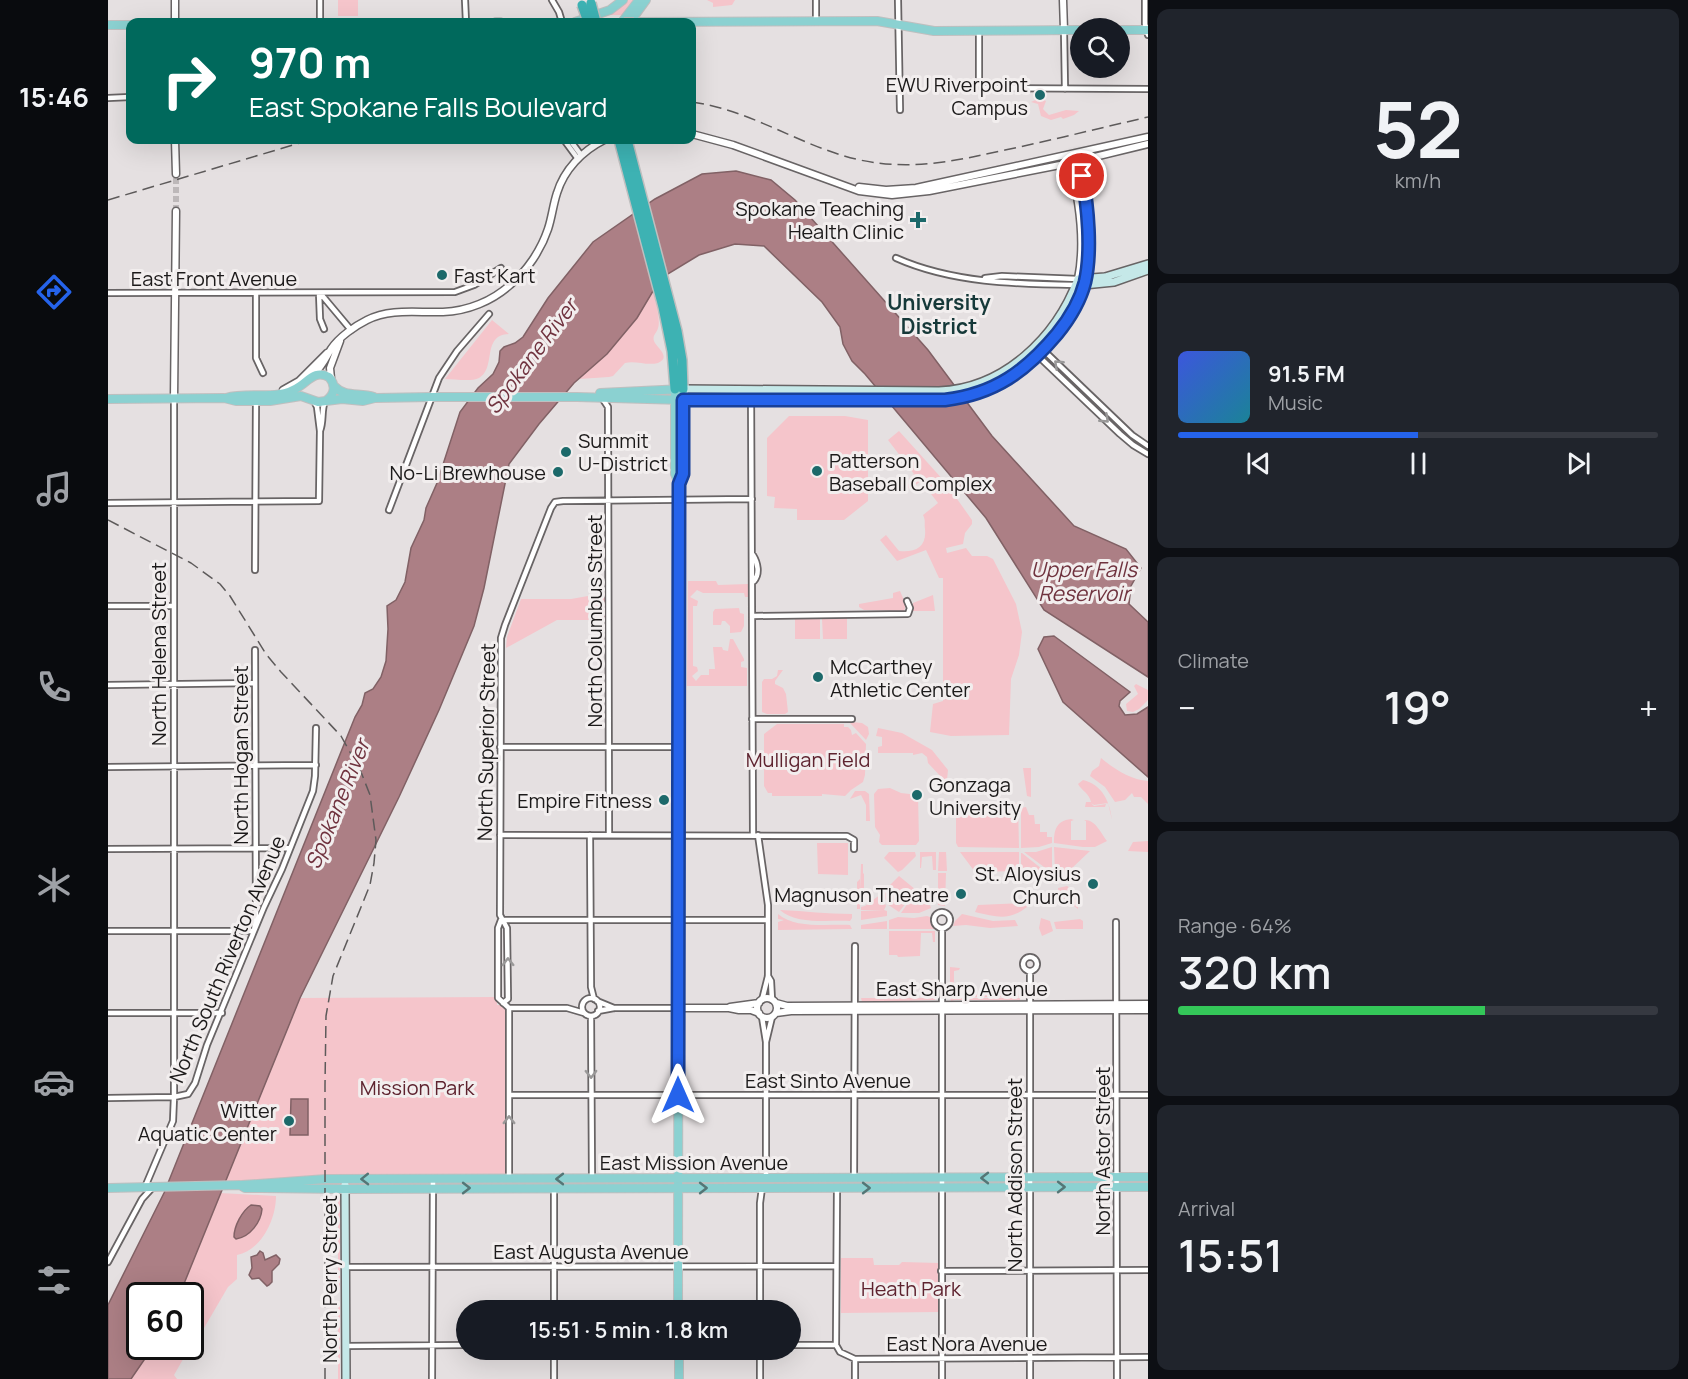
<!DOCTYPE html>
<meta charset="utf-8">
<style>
body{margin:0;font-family:Manrope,sans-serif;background:#20242c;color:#f1f3f6;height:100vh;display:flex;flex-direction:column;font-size:22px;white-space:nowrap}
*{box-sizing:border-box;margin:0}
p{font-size:20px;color:#9ea1a6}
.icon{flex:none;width:33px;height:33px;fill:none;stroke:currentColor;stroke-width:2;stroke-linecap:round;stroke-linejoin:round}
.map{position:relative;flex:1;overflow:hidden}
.side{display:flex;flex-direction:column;gap:9px;padding:9px;background:#0d0f14;width:540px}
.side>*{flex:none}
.banner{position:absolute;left:18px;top:18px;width:570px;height:126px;border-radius:12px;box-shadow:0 6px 24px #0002;background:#00695c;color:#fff;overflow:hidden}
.fabs{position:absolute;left:962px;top:18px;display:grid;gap:12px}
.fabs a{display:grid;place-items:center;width:60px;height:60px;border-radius:50%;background:#171b24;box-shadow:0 6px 24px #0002;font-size:30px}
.speed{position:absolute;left:18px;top:1282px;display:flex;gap:12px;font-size:30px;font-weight:700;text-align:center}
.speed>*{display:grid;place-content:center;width:78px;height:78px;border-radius:50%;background:#171b24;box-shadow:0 6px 24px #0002;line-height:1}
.speed .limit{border:3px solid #111;border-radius:9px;background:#fff;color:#111}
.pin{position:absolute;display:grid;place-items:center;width:51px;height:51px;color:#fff;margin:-26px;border:3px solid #fff;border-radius:50%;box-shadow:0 2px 6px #0007}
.me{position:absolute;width:66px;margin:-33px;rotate:0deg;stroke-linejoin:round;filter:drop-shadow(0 0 4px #0008)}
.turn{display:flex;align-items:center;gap:21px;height:126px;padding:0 24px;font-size:27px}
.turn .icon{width:78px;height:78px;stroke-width:2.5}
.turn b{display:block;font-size:42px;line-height:51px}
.big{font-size:45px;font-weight:600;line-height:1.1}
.side .card{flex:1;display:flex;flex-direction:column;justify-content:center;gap:9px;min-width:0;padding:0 21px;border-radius:12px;background:#20242c}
.side .dial{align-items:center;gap:0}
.dial b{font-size:78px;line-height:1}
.song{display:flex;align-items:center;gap:18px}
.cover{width:72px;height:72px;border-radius:9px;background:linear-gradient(135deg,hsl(230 70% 55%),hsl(190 70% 35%))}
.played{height:6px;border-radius:3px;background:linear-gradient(90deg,#2563eb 50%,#363941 50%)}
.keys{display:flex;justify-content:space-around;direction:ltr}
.heat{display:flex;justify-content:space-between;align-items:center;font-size:33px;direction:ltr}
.charge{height:9px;border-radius:4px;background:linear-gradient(90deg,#34c759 64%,#363941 0)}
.trip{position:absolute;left:348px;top:1300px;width:345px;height:60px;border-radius:30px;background:#171b24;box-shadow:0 6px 24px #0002;font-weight:600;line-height:60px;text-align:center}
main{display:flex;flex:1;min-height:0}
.tabs{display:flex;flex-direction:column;width:108px;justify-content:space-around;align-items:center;background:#090b0e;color:#9ea1a6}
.tabs .icon{width:42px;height:42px}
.tabs .selected{color:#2563eb}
.tabs b{font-size:27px;color:#f1f3f6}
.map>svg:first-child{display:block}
.green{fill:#f5c5cb}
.water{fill:#ac7f85;stroke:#816165;stroke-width:1.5}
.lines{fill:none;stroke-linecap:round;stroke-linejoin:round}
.tertiary-tunnel{stroke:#bdb8b9;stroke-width:6;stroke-dasharray:6 3;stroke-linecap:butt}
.minor-casing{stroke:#686465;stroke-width:8}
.tertiary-casing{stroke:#686465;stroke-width:9}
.secondary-casing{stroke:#686465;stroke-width:10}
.primary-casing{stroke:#bfbfbf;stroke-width:10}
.motorway-casing{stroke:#bfbfbf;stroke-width:12}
.minor{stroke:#fff;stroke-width:4.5}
.tertiary{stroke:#fff;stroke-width:6}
.secondary{stroke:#c5e8e8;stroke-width:7}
.primary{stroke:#8bd1d1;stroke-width:8}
.motorway{stroke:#3db2b3;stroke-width:9}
.rail{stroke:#5d5a5a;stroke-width:1.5;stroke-dasharray:12 6;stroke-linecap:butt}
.primary-bridge-casing{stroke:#bfbfbf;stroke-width:10;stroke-linecap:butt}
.motorway-bridge-casing{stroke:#bfbfbf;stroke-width:12;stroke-linecap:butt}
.primary-bridge{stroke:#8bd1d1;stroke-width:8}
.motorway-bridge{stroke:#3db2b3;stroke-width:9}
.oneway{stroke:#999898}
.oneway2{stroke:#547676}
.route-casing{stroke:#184099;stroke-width:15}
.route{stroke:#2563eb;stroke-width:10}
.poi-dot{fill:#1c696a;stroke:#f2eeee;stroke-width:2}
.labels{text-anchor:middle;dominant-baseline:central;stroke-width:6;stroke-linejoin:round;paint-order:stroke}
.poi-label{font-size:20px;fill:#1c1a1a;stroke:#f2eeee;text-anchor:end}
.street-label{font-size:20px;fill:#1c1a1a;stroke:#f2eeee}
.park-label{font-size:20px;fill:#5e232f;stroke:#f2eeee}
.neighbourhood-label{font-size:21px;font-weight:bold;fill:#163939;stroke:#f2eeee}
.water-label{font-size:21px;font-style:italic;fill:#70333f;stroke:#f2eeee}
</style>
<main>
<nav class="tabs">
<b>15:46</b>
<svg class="icon selected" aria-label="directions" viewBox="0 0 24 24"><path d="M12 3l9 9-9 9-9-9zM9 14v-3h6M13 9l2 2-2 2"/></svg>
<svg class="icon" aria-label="music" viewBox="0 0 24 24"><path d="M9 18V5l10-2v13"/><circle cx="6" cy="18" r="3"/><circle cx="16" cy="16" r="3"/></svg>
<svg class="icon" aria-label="phone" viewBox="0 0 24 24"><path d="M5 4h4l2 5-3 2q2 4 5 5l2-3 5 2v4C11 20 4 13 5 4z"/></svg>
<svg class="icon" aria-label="climate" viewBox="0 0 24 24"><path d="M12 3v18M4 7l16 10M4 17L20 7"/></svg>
<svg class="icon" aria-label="car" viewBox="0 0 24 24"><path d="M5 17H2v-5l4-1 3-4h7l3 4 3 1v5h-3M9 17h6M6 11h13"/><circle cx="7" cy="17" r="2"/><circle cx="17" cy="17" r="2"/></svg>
<svg class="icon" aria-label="filters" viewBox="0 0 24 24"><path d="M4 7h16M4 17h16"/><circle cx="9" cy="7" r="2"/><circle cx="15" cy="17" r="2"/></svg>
</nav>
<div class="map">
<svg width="1040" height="1379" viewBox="0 0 1040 1379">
<rect width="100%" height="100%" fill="#e5e0e1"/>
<path class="green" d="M230 0H250V16H230Z
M519 0H528L517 15H499Z
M599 0H627L624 5 605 7V3Z
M932 98 938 101 935 109 941 115 958 110 971 111 966 115 955 119 953 117 943 120 933 116 930 104 923 102Z
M545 291C547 299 553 321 550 328 549 333 544 335 546 341 548 347 564 357 550 363 539 366 527 360 517 363L505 376 501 377 471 379C501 352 525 325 545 291Z
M384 320 401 334C373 335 389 368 371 378 363 382 347 379 337 379Z
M681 416H737L760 420V501L736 520H689V509L666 508 667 497 659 496V438Z
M791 431 837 482 864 520V524L857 533 855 544 838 548 839 553 858 548 864 556H879L885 559 908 604 914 632 911 655 903 679 901 735 843 736 822 732 825 704 835 701V578H831L818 550 789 561 772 540 778 535 791 551C807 553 819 547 817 529 816 523 818 521 815 515L830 503 813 481 802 489 798 486 802 482 801 479 806 474 780 440Z
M580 581H608L610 585 640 584V597H637L636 593H595L589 590 582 597 590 601 589 606H585V666L589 667 590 671 584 676 588 681 593 675H601V669H607L605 647H614L615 650 620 651 622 639H625L636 659V661L633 662V667L639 668V686H579Z
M792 591 798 605 796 611 756 610 751 607V604L785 598V593Z
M497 593 498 620H449L398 648 399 637 413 599H463Z
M825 595 827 611H805V603Z
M631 608 632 613 636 614V626L633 632 622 633V626L617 621H614L613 625H605V612L607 609Z
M739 618V639H715L714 619Z
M687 619H712V639H687Z
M670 670H675L667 681V684L675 688 678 694 680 712 677 714H659L654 712V682L656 679H664L669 676Z
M1028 684 1040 690V700L1031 709 1025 712 1019 711 1018 704 1030 694 1026 686Z
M744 722 754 723 760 727 761 734 758 740 742 723Z
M669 724H736V727H740L743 730 744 735 748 733 758 744 757 775 755 782 743 790 737 796 714 794V796H664V793H660L656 786V734Z
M770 728 794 733 824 750 840 770 839 780 832 786 836 780 820 763 819 757 814 753 805 755V753H770V747L774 746V737L768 736Z
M993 758C1006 769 1023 780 1040 781V804L1033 797H1026L1024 793 1017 800 1007 802 997 787 982 776 984 771 991 766Z
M915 768H923V797L919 796Z
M975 780C994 784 1002 802 1004 820L1000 803 986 805 983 803 986 806 998 804 997 807H977L978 802H983C981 793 974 791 970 784Z
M782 788 793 793 810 795 811 841 808 845H774L771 842 772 835 767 827 766 794 770 789Z
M747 791H757L761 794 762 821H758V805L753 795 742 799Z
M848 803H910L911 848 850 847 848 843Z
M918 807 921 815H926L927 824H932V832H939V837H944V843L931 847 913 848V808Z
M963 819 966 820 963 821V840H978V821L976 820C987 819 993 833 999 841L987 847H975L946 843C946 830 948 821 963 819Z
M1040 841V852L1020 851 1025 842Z
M709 843H740V875L710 874Z
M944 847V873L916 852H928Z
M946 847 982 851 963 869 947 873Z
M781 852H807L808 856 794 870 790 872 776 858Z
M812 852H828V870H825L824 856 814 857 813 868H812Z
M831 852H838L839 871H830Z
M852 852H911V871L867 872Z
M913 853H914L939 873H913Z
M753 864H755V873L756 874V892H752V909H749V882L752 879V890Z
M830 873H838L837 906 830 905Z
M791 876 808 890 791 912 779 904 775 892Z
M959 886 970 893V909L951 895 950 888Z
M809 890 820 900 823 908 811 913H793Z
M773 894 778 906 776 910 779 911V916L753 920V911L776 910H753V907L757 906Z
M919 903V907C901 921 889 917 867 912L870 905Z
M672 910C698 911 718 914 744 914V918L742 921C721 920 688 925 672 910Z
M670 914C687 929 720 924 742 925L744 929 670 930V922L676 920 670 919Z
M854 914 885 921 907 920 910 926 882 928 858 925 845 926 847 921Z
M819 916 822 917 823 924 827 929H781V920L790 917 806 918Z
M933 918 942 921 945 931 934 936 931 928Z
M972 919 975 921V929H948L946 922Z
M779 921V929H753V925Z
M781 931H827V942H825L824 933H813L812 956 790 957 789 955H781Z
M842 967 852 968 851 970 846 971V989L851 994H885L890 991 908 996 913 993V997H842Z
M389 997V1005H395L398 1010V1176H218L117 1181 192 998Z
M753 998H827V1000L754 1002Z
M842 998H912V1000H847L843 1001Z
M112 1193 168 1196C168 1219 154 1250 129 1255V1279L120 1287 82 1352 78 1354 66 1375 69 1379H23L45 1347H82V1296H71Z
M230 1196H232V1291H230Z
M733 1258H765L766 1265H791L794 1262 831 1263V1312L733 1313Z
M230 1302H232V1379H230Z"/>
<path class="water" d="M628 171 663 180 687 200 820 350 884 436 956 515 966 526 1018 549 1033 568 1023 586 1021 604 1040 622V677L936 610 878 518 757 374 744 361 735 344 732 327 714 302 656 246 627 244 591 255 558 275 545 291 529 318 499 354 466 383 431 424 401 464 376 588 366 626 331 710 291 797 192 998 71 1296H32V1347H45L23 1379H0V1305L56 1193 247 717 254 705 257 693 265 689 273 677 278 661 280 629 279 606 288 600 297 582 303 548 316 520 318 508 329 483 352 412 370 388 385 374 391 362 392 351 396 347 407 343 415 337 440 298 485 242 547 199 594 174Z
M946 636 1022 692 1012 701 1011 706 1017 715 1029 714 1040 707V777L955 702 930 649 936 637Z
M183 1099H200V1135H182Z
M143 1205 152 1206 154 1209C153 1222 142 1237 128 1239L126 1237C126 1226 134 1211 143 1205Z
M152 1251 155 1253 157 1260 168 1255 172 1259 171 1264 164 1271V1282L161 1285 159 1286 151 1278 144 1279 141 1275 144 1268 143 1257 149 1255Z"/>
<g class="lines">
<path class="tertiary-tunnel" d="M68 211V174"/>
<defs>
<path id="minor" d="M357 0 358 22
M444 0 451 12 454 22
M708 0V21
M790 0 792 110
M1037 0V24L1040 35
M212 22V0
M871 30V82L874 88 1040 89
M956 30 957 89
M0 98 22 97
M456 140 470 159
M462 140 473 155
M788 258C844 283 908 284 968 285
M877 278 894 276 970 279
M0 293 347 292 366 285 393 268
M148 293V358L155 373
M211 293 212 319 216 329
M212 293 243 330
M929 344 1024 435 1040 446
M924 350 1012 434 1025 445 1040 454
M643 389 645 835
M494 398 500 407 501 835
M206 401 209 407 212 431
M0 503 211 501 212 431C216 421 213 411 217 401
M281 510 331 378 349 351 381 314
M645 555C650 563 652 574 646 581
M147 570 148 401
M0 606H66
M645 616 800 614 802 608 799 601
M0 685 147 683
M644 719H744
M392 747H571
M0 767 208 765
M392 835 739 836 746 840V849
M482 835 483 987 486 999
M650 835 660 905V976L654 1000
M0 849 181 848
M826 920a8 8 0 1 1 16 0a8 8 0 1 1-16 0Z
M393 920H660
M393 920 390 928V998L401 1008V1179
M1008 922 1009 1379
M0 931H146L148 916 147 650
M915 964a7 7 0 1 1 14 0a7 7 0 1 1-14 0Z
M660 976 663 981 664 1000
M474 1007a9 9 0 1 1 18 0a9 9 0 1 1-18 0Z
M489 1001 506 1008
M395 1003 400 999 399 928 392 915 393 638 397 625 443 508 447 502 455 501 644 499
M401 1008H459L476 1013
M490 1011 506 1008H570
M0 1013H114
M483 1016 484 1178
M654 1017 658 1042
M401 1095H1040
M0 1098 66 1097V399
M658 1178V1042L664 1017
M746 1178 747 946
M37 1187 65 1121 66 1097 80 1094 87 1083 99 1045 156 907 174 869 205 791 207 776 208 728
M0 1262 34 1199 45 1187
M238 1267 728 1266
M833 1271 1040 1270
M446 1311V1188
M652 1311V1203L654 1188
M682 1345H728L732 1352 747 1359 1040 1357
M728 1345 729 1188
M238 1346 358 1345
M446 1350V1379
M652 1350V1379
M747 1359V1379
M324 1379 325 1179
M834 1379V928
M922 1379V971"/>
<path id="tertiary" d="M67 0V22
M955 0 956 30
M584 134 625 145 751 191 784 195 821 191 962 163 1040 144
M67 140 68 174
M961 160C971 198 978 240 970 279
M969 160C979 199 984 241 977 281
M751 187 778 190 808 188 1040 137
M205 375C214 367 218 358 223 349 231 337 247 326 259 320 283 308 309 313 335 312 360 311 384 301 402 285 419 271 433 250 440 229 444 217 445 205 449 193 456 170 474 151 496 140
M223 379 222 368 232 341
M175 390 191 381 219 353
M66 399 68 211
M649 1008a10 10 0 1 1 20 0a10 10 0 1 1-20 0Z
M668 1003 679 1006 1040 1004
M622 1007 651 1003
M570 1008H621L631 1010H643L651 1013
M668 1013 683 1011 1040 1010"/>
<path id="secondary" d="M575 389 831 391C896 388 948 338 970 279L997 277 1040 264
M575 400H829C878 398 916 374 947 336 960 320 970 305 976 285L1006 282 1040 270
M237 1185 238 1379"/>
<path id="primary" d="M388 22H392
M467 22 502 10 515 0
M514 22 531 0
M522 22 538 0
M526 22 769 21 826 31 972 30
M0 25H22
M1011 30H1040
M226 386C237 398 251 392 266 397
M567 389V474L571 484V501L570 1311
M492 393 575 389V474L571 484
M118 398C142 391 170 402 192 386 202 379 208 370 221 377 228 385 227 394 219 400
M0 399 116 398 128 401H162L193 396 210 402 234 399 255 401 267 398 324 397H469L575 400
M134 1185 218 1179 1040 1177
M0 1188 132 1185 137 1188H153L237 1189 1040 1187
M571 1379V1350"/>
<path id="motorway" d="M511 140 555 307 564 351 567 389
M519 140 569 331 574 360 575 389"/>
</defs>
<use href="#minor" class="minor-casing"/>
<use href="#tertiary" class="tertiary-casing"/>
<use href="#secondary" class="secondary-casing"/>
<use href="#primary" class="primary-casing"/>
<use href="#motorway" class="motorway-casing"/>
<use href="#minor" class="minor"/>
<use href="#tertiary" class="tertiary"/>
<use href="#secondary" class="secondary"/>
<use href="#primary" class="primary"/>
<use href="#motorway" class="motorway"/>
<path class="rail" d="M584 102C644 110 693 147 752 160 804 171 847 161 897 150 945 140 992 128 1040 117
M0 200 202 140
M0 520 83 563 112 584 122 596 158 654 173 672 233 736 253 772 262 795 268 840 266 863 262 885 225 976 218 1016 217 1085V1379"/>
<defs>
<path id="primary-bridge" d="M516 22H526"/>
<path id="motorway-bridge" d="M483 3 488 22
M474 5 480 22"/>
</defs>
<use href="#primary-bridge" class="primary-bridge-casing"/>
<use href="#motorway-bridge" class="motorway-bridge-casing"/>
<use href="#primary-bridge" class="primary-bridge"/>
<use href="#motorway-bridge" class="motorway-bridge"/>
</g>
<defs><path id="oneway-chevron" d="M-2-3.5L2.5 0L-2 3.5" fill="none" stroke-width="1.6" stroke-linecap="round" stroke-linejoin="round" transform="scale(1.5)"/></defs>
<g class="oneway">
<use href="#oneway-chevron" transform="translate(950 364) rotate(-137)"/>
<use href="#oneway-chevron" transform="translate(997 419) rotate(43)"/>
<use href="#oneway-chevron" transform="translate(400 962) rotate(-91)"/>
<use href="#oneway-chevron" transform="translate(483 1074) rotate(89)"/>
<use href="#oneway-chevron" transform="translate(401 1120) rotate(-90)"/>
</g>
<g class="oneway2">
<use href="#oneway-chevron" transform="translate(877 1178) rotate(180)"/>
<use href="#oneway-chevron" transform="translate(257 1179) rotate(179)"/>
<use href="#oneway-chevron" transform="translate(452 1179) rotate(180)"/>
<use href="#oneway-chevron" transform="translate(953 1187)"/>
<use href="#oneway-chevron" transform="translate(358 1188)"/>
<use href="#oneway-chevron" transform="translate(595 1188)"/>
<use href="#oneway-chevron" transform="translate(758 1188)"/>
</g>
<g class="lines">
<defs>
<path id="route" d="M570 1095 571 484 575 474V400H837C887 394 918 371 949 334 962 318 972 302 977 282 984 251 980 207 974 176"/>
</defs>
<use href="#route" class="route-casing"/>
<use href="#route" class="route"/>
</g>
<g class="poi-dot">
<circle cx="932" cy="95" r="6"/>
<path d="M807 211h6v6h6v6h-6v6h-6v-6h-6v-6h6z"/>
<circle cx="334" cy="275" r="6"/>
<circle cx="458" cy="452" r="6"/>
<circle cx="709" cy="471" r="6"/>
<circle cx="450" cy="472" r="6"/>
<circle cx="710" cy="677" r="6"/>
<circle cx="809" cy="795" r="6"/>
<circle cx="556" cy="800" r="6"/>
<circle cx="985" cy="884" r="6"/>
<circle cx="853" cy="894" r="6"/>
<circle cx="181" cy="1121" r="6"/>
</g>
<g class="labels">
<g class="poi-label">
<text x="920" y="84">EWU Riverpoint<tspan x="920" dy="23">Campus</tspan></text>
<text x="796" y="208">Spokane Teaching<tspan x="796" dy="23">Health Clinic</tspan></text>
<text x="346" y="275" text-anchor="start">Fast Kart</text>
<text x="470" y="440" text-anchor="start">Summit<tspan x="470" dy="23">U-District</tspan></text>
<text x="721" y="460" text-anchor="start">Patterson<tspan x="721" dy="23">Baseball Complex</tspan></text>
<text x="438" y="472">No-Li Brewhouse</text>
<text x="722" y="666" text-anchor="start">McCarthey<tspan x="722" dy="23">Athletic Center</tspan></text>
<text x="821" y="784" text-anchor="start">Gonzaga<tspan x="821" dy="23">University</tspan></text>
<text x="544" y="800">Empire Fitness</text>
<text x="973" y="873">St. Aloysius<tspan x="973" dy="23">Church</tspan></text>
<text x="841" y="894">Magnuson Theatre</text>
<text x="169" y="1110">Witter<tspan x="169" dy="23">Aquatic Center</tspan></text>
</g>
<g class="street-label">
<text x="106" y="278">East Front Avenue</text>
<text transform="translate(486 621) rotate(-90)">North Columbus Street</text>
<text transform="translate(50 654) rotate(-90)">North Helena Street</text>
<text transform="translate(378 742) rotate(-89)">North Superior Street</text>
<text transform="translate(132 755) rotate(-90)">North Hogan Street</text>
<text transform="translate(119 959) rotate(-67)">North South Riverton Avenue</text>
<text x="854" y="988">East Sharp Avenue</text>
<text x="720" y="1080">East Sinto Avenue</text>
<text transform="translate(994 1151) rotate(-90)">North Astor Street</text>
<text x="586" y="1162">East Mission Avenue</text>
<text transform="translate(906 1175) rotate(-90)">North Addison Street</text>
<text x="483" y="1251">East Augusta Avenue</text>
<text transform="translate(221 1279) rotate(-90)">North Perry Street</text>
<text x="859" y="1343">East Nora Avenue</text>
</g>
<g class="park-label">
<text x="700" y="759">Mulligan Field</text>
<text x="309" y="1087">Mission Park</text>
<text x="803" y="1288">Heath Park</text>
</g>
<g class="neighbourhood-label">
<text x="831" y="302">University<tspan x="831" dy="24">District</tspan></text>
</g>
<g class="water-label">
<text transform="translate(423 356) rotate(-53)">Spokane River</text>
<text x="976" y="569">Upper Falls<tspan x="976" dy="24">Reservoir</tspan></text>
<text transform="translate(229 804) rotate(-68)">Spokane River</text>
</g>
</g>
</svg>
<div class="fabs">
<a><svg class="icon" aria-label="search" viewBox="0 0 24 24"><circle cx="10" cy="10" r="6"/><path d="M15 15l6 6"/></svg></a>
</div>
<div class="speed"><div class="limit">60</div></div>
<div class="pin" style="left:974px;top:176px;background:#d93025"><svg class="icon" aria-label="arrive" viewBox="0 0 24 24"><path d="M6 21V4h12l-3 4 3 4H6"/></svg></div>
<svg class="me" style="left:570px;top:1095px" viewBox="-20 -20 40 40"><path d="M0-17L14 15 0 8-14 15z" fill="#2563eb" stroke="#fff" stroke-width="4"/></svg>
<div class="trip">15:51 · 5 min · 1.8 km</div>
<div class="banner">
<div class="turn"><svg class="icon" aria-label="right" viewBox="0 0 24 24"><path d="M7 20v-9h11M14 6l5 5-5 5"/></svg><div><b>970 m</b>East Spokane Falls Boulevard</div></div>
</div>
</div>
<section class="side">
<div class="card dial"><b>52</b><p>km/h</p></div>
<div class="card">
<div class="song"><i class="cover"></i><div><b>91.5 FM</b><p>Music</p></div></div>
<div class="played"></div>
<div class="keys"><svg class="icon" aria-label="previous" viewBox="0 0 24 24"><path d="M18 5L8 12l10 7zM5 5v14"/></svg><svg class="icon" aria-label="pause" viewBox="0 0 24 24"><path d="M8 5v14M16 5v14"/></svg><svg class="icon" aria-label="next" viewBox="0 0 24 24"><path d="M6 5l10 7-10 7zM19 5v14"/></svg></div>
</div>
<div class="card"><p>Climate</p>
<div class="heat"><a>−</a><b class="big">19°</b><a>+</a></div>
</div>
<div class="card"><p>Range · 64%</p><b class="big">320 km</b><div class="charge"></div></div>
<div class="card"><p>Arrival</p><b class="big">15:51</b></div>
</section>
</main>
